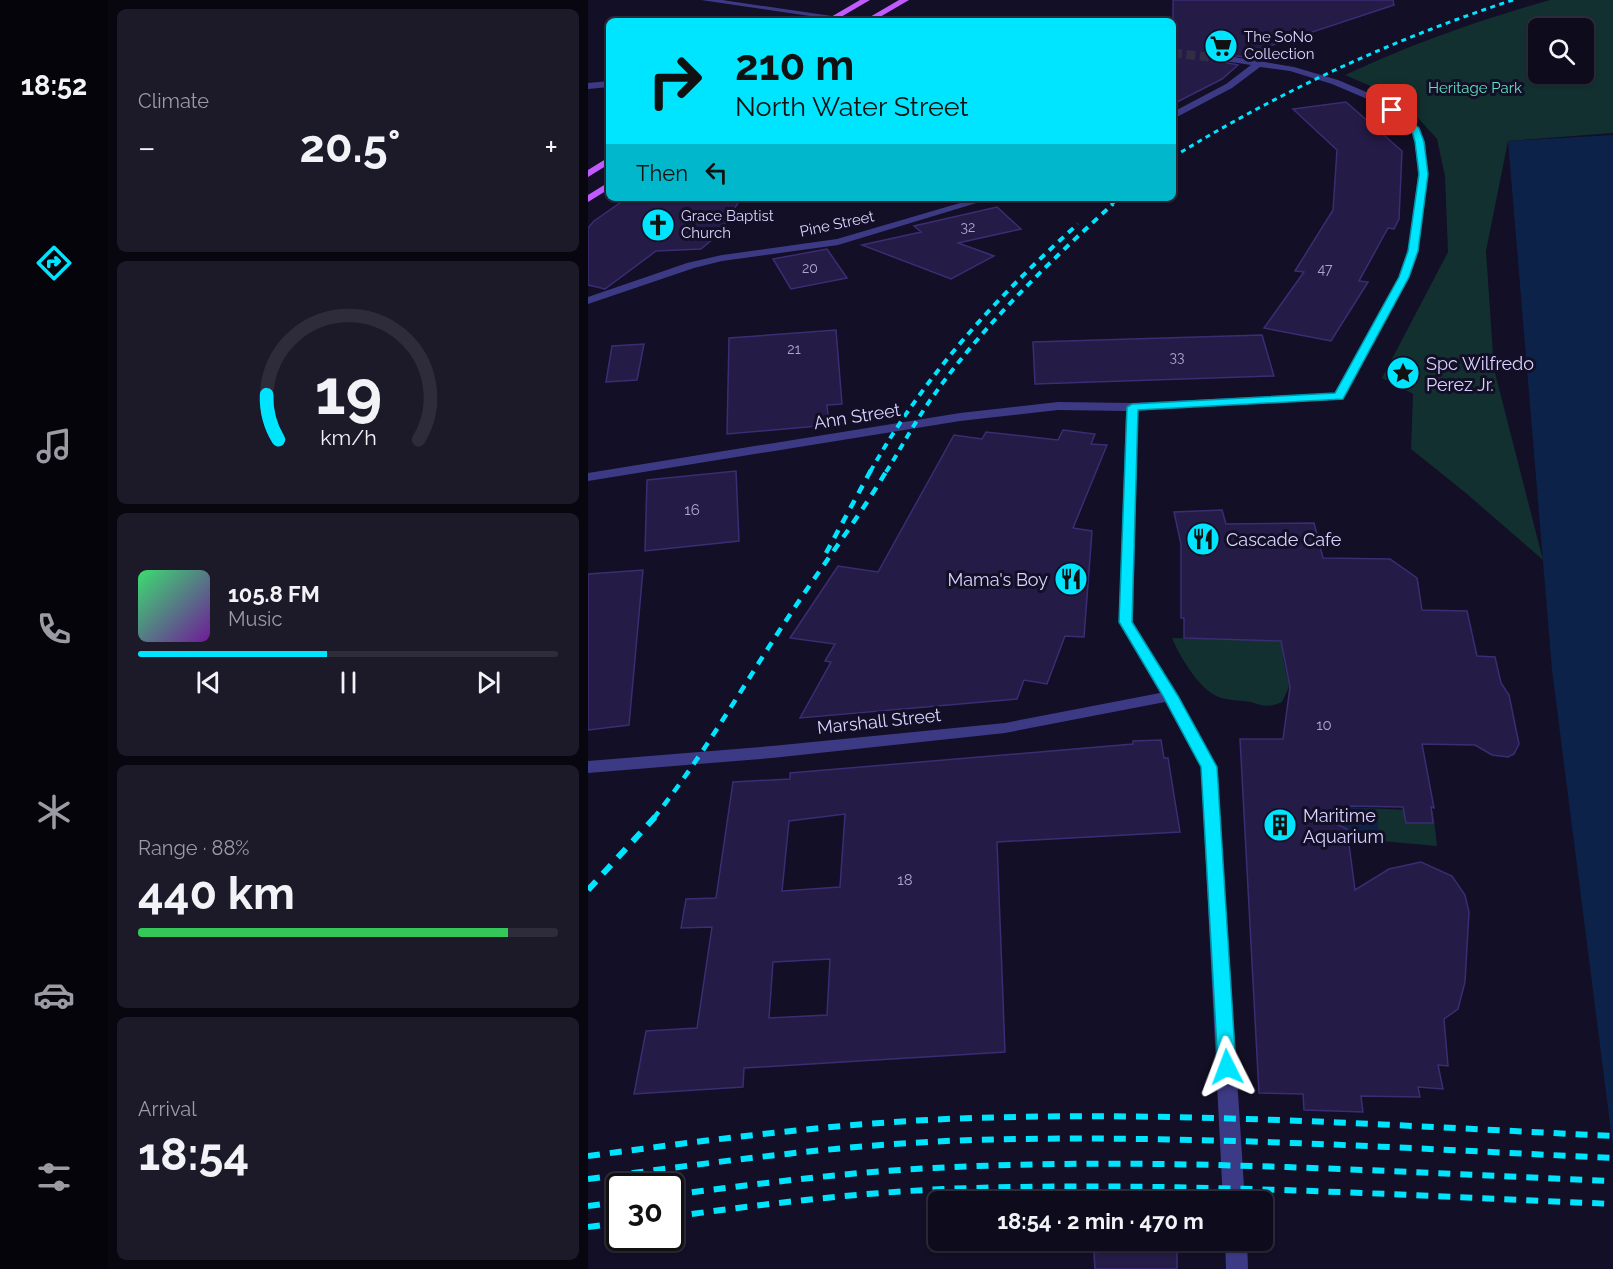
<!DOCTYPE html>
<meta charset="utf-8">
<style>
body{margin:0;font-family:Raleway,sans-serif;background:#1c1929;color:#f1f3f6;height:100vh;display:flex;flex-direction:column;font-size:22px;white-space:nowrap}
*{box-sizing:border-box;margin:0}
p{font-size:20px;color:#9b9ba3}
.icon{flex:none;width:33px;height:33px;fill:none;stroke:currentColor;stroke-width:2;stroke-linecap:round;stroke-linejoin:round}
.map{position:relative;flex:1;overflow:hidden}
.sheet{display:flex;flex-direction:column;gap:9px;padding:9px;background:#08060f;width:480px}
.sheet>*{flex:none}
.top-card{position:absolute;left:18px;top:18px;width:570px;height:183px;border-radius:9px;box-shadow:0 2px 4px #0004,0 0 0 2px #2e2b3b;background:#00e5ff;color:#111;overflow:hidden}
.buttons{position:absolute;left:940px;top:18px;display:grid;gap:12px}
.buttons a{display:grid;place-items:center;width:66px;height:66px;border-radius:9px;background:#0e0b1c;box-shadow:0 2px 4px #0004,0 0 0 2px #2e2b3b;font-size:30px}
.speed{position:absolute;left:18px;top:1173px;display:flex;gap:12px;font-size:30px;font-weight:700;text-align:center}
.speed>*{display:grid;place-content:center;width:78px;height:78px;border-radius:50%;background:#0e0b1c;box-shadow:0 2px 4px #0004,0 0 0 2px #2e2b3b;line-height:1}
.speed .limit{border:3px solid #111;border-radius:9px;background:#fff;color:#111}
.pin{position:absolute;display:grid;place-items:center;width:51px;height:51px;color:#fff;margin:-26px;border-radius:12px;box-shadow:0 3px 9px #0006}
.me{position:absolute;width:66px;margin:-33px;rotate:357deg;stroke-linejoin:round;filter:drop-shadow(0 0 4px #0008)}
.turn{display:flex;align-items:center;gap:21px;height:126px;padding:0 30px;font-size:27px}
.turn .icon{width:78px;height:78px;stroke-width:2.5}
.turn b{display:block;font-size:42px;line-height:51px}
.then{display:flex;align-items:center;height:57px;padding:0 30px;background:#0003;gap:12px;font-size:22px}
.big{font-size:45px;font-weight:700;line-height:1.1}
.sheet .card{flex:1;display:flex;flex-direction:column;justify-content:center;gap:9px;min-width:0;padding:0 21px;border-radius:9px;background:#1c1929}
.sheet .dial{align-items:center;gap:0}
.dial svg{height:156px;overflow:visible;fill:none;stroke:#2e2b3b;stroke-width:7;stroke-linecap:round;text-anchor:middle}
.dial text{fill:#f1f3f6;stroke:none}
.song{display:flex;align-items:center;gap:18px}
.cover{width:72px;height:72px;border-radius:9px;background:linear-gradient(135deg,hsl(140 70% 55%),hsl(280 70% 35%))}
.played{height:6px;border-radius:3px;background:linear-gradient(90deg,#00e5ff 45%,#2e2b3b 45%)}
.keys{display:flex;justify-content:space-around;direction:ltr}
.heat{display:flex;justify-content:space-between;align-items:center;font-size:33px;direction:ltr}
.charge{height:9px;border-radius:4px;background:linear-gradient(90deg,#34c759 88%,#2e2b3b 0)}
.trip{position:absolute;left:340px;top:1191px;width:345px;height:60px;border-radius:9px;background:#0e0b1c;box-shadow:0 2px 4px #0004,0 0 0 2px #2e2b3b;font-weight:700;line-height:60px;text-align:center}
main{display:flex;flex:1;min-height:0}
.tab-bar{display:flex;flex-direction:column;width:108px;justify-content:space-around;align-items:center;background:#06040b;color:#9b9ba3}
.tab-bar .icon{width:42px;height:42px}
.tab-bar .current{color:#00e5ff}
.tab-bar b{font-size:27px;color:#f1f3f6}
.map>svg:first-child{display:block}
.green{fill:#12302f;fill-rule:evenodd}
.water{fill:#0c2248}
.building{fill:#241b47;stroke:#3b2d73;stroke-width:1.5;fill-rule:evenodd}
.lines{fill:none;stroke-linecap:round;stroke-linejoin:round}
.minor-tunnel{stroke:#312d47;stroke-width:9;stroke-dasharray:9 4.5;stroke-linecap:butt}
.minor{fill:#3d3a85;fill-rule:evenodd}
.primary{fill:#c25bff;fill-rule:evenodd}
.rail-far3{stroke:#00e5ff;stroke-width:3;stroke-dasharray:5 4.5;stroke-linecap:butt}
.rail-far2{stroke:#00e5ff;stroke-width:4;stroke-dasharray:7 6;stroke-linecap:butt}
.rail-far1{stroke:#00e5ff;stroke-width:4.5;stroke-dasharray:9 8;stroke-linecap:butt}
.rail{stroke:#00e5ff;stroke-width:6;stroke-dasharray:12 10;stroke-linecap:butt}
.route{fill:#00e5ff;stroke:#0095a6;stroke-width:1.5}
.labels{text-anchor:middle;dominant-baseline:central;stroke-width:6;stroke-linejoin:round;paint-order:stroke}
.far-number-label{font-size:14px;fill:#aca6d1}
.far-poi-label{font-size:15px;fill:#d9d4ff;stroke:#130f26;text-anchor:start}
.far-park-label{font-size:15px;fill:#5fe0c0;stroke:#130f26}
.far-street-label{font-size:15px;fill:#d9d4ff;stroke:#130f26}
.number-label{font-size:15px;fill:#aca6d1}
.poi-label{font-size:18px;fill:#d9d4ff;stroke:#130f26;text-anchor:start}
.street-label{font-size:18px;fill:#d9d4ff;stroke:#130f26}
</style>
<main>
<nav class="tab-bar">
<b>18:52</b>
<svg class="icon current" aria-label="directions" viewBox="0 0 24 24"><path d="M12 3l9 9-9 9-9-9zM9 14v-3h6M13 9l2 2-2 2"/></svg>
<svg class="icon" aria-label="music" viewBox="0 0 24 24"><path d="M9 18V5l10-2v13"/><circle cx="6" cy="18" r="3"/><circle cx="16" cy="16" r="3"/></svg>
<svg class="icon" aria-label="phone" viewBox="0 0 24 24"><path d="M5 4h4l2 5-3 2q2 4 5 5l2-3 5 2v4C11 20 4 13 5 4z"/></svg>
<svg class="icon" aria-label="climate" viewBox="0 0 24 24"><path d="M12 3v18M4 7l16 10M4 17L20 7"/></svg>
<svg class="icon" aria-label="car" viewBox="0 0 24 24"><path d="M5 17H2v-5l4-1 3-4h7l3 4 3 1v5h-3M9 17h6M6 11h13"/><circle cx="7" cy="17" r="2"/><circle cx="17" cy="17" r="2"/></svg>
<svg class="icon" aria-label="filters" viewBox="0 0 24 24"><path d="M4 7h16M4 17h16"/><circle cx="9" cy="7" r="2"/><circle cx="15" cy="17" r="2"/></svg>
</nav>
<section class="sheet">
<div class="card"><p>Climate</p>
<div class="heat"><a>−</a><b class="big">20.5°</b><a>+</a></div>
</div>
<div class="card dial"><svg viewBox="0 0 100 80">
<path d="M14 69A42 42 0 1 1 86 69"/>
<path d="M14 69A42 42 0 0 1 8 46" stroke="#00e5ff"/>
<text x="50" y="56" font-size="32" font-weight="700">19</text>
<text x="50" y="72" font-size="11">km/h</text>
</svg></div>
<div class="card">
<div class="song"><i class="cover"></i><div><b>105.8 FM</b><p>Music</p></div></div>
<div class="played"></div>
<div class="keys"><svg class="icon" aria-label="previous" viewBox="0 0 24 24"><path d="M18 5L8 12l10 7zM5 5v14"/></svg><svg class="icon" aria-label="pause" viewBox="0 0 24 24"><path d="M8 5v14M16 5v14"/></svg><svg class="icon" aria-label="next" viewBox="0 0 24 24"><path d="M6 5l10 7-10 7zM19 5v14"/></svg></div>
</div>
<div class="card"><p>Range · 88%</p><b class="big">440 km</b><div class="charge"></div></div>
<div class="card"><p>Arrival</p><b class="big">18:54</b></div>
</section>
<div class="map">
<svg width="1025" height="1269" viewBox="0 0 1025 1269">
<rect width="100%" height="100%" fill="#130f26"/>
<path class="green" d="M962 0H1025V133L920 141 898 251 906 369 955 560 879 494 823 449 825 394 794 378 860 252 857 176 849 139 821 108 806 96 757 75C823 44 891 20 962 0ZM951 28H996V74H951Z
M584 638 696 641 700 656 695 657 701 687 694 702C680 708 676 706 663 702 653 700 644 701 634 698 613 693 592 657 584 638Z
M731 806 845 811 849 846 792 841Z"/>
<path class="water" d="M1025 135V1147L964 670 920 141Z
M731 806 788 809 792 841 734 840Z"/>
<path class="building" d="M585 0H805L806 5 667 51 660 57 636 55 635 62 650 65 634 79 585 104Z
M758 102 814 151 811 219 806 229 800 228 771 281 780 282 743 341 676 328 716 272 707 271 745 210 749 150 705 109Z
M39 198H153L131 234 113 249 68 251 17 289 0 285V228L6 221Z
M409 207 433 229 370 243 406 256 363 279 274 245 333 232 326 226Z
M239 249 259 278 203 289 185 259Z
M248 330 254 404 239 405 241 425 139 434 141 338Z
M674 335 686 376 447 384 445 342Z
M56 344 49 380 18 382 24 346Z
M475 430 507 434 503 444 519 445 485 528 504 531 496 637 477 636 459 684 436 680 429 699 212 718 243 662 237 661 247 644 202 638 250 566 290 572 366 435 394 439 398 432 470 440Z
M148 471 151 541 57 551 59 480Z
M634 510 638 524 726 523 735 558 802 559 829 578 834 610 879 611 889 656 907 657 913 683 921 695 931 744 926 754 920 757 904 755 887 745 834 744 846 808 843 807 845 823H818L815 807 757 806 759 822H743L759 829 767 890 801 869 833 862 864 876 877 895 881 912 877 982 870 1009 856 1019 860 1066 850 1065 855 1089 830 1087 832 1097 773 1096 775 1112 716 1110 715 1094 671 1093 652 739H695L702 687 693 641 596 638V618H593V544L586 512Z
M55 570 41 725 0 730V574Z
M573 740 576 758H580L592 832 409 842 417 1052 156 1068 155 1087 46 1094 58 1031 109 1028 124 927 93 928 98 899 128 898 145 782 202 779V773L545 744V741ZM257 814 252 887 194 891 201 821ZM242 959 239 1015 181 1018 185 962Z
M589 1242V1269H507L506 1253Z"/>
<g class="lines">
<path class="minor-tunnel" d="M585 53 640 59"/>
<path class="minor" d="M113 0H134L278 21H256Z
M640 56 706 67 750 80 797 100 831 128 837 142 840 175 830 251 821 277 755 399 550 410 545 622 629 767 657 1202H635L613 767 577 702 417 733 184 758 0 773V761L184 746 417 723 572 693 531 622 538 411 470 410 372 421 0 481V473L372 413 470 402 544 403 747 393 811 277 820 251 830 175 827 142 824 131 791 104 744 84 702 71 672 67 644 88 585 119V112L638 84 663 65 637 61V57Z
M21 81V87L0 89V83Z
M389 198H405L250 245 134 261 106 268 0 304V297L99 263 134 255 249 239Z
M637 1240H659L660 1269H638Z"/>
<path class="primary" d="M272 0H282L246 21H236Z
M311 0H321L285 21H275Z
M21 157V164L0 177V170Z
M21 182V189L0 202V195Z"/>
<path class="rail-far3" d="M585 157C693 91 805 39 925 0
M523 205 531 198"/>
<path class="rail-far2" d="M282 472C336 376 408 297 490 224
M298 472C312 450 324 427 339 405 390 330 458 265 525 204"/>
<path class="rail-far1" d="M238 553 283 470
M65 819C118 753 158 680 205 610 236 563 270 519 299 470"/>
<path class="rail" d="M0 890 67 817
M0 1156C128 1139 256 1122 385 1118 599 1111 812 1126 1025 1136
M0 1179C128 1162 256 1144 385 1140 598 1134 812 1148 1025 1158
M82 1195C170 1184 258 1172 346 1168 572 1156 799 1172 1025 1181
M0 1206 32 1202
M82 1217C182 1203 283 1191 384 1188 598 1182 812 1195 1025 1204
M0 1227 32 1223"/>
</g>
<path class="route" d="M804 107 831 128 836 142 840 174 830 251 821 277 755 399 550 410 544 622 590 696 629 767 648 1067 645 1072 639 1075 632 1072 630 1067 613 767 575 696 531 622 539 407 544 404 747 393 811 277 820 251 831 174 827 142 824 131 800 110Z"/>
<defs>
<symbol id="supermarket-disc" viewBox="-11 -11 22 22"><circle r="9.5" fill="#00e5ff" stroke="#130f26"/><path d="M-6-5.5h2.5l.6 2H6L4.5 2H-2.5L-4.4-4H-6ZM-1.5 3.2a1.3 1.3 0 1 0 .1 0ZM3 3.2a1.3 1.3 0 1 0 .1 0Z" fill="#111"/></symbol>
<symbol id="church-disc" viewBox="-11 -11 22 22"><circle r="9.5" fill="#00e5ff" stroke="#130f26"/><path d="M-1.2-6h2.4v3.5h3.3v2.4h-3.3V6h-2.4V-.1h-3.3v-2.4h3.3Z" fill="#111"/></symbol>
<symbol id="sight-disc" viewBox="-11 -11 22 22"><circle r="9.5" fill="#00e5ff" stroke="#130f26"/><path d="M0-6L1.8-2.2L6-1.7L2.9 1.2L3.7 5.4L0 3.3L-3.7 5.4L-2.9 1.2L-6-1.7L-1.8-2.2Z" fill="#111"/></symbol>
<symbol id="restaurant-disc" viewBox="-11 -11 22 22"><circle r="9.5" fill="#00e5ff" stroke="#130f26"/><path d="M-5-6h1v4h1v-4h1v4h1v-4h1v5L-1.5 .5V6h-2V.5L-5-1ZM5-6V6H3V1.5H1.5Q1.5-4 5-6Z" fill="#111"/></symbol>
<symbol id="building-disc" viewBox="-11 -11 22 22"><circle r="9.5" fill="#00e5ff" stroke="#130f26"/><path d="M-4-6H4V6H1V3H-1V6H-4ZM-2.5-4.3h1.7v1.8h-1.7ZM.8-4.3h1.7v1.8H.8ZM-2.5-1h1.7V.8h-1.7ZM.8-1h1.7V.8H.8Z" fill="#111"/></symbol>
</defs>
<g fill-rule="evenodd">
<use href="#supermarket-disc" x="614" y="27" width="38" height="38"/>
<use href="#church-disc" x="51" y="206" width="38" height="38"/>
<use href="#sight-disc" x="796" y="354" width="38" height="38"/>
<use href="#restaurant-disc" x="596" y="520" width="38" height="38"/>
<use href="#restaurant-disc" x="464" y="560" width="38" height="38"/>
<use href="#building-disc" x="673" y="806" width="38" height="38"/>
</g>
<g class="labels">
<g class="far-number-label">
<text x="380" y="227">32</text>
<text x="222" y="268">20</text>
<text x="737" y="269">47</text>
<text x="206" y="349">21</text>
<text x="589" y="357">33</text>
</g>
<g class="far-poi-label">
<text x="656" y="37">The SoNo<tspan x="656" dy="17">Collection</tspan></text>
<text x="93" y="216">Grace Baptist<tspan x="93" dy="17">Church</tspan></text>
</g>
<g class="far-park-label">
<text x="887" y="88">Heritage Park</text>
</g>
<g class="far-street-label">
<text transform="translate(249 224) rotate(-12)">Pine Street</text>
</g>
<g class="number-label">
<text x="104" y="510">16</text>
<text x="736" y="725">10</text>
<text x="317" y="880">18</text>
</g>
<g class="poi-label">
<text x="838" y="363">Spc Wilfredo<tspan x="838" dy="21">Perez Jr.</tspan></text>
<text x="638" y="539">Cascade Cafe</text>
<text x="460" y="579" text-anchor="end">Mama's Boy</text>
<text x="715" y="815">Maritime<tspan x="715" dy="21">Aquarium</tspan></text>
</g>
<g class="street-label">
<text transform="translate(269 416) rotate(-9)">Ann Street</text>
<text transform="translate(291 721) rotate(-6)">Marshall Street</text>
</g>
</g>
</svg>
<div class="buttons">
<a><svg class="icon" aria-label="search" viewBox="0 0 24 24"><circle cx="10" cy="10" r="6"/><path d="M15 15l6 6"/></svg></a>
</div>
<div class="speed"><div class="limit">30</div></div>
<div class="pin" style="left:804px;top:110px;background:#d93025"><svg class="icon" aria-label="arrive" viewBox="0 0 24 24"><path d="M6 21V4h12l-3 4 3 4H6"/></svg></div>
<svg class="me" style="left:639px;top:1067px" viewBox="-20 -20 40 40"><path d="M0-17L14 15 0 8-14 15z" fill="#00e5ff" stroke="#fff" stroke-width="4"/></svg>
<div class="trip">18:54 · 2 min · 470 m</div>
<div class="top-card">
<div class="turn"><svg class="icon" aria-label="right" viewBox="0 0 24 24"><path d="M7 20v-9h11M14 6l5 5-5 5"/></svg><div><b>210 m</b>North Water Street</div></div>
<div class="then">Then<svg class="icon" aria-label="left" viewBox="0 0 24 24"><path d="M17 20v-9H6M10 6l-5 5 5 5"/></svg></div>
</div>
</div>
</main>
